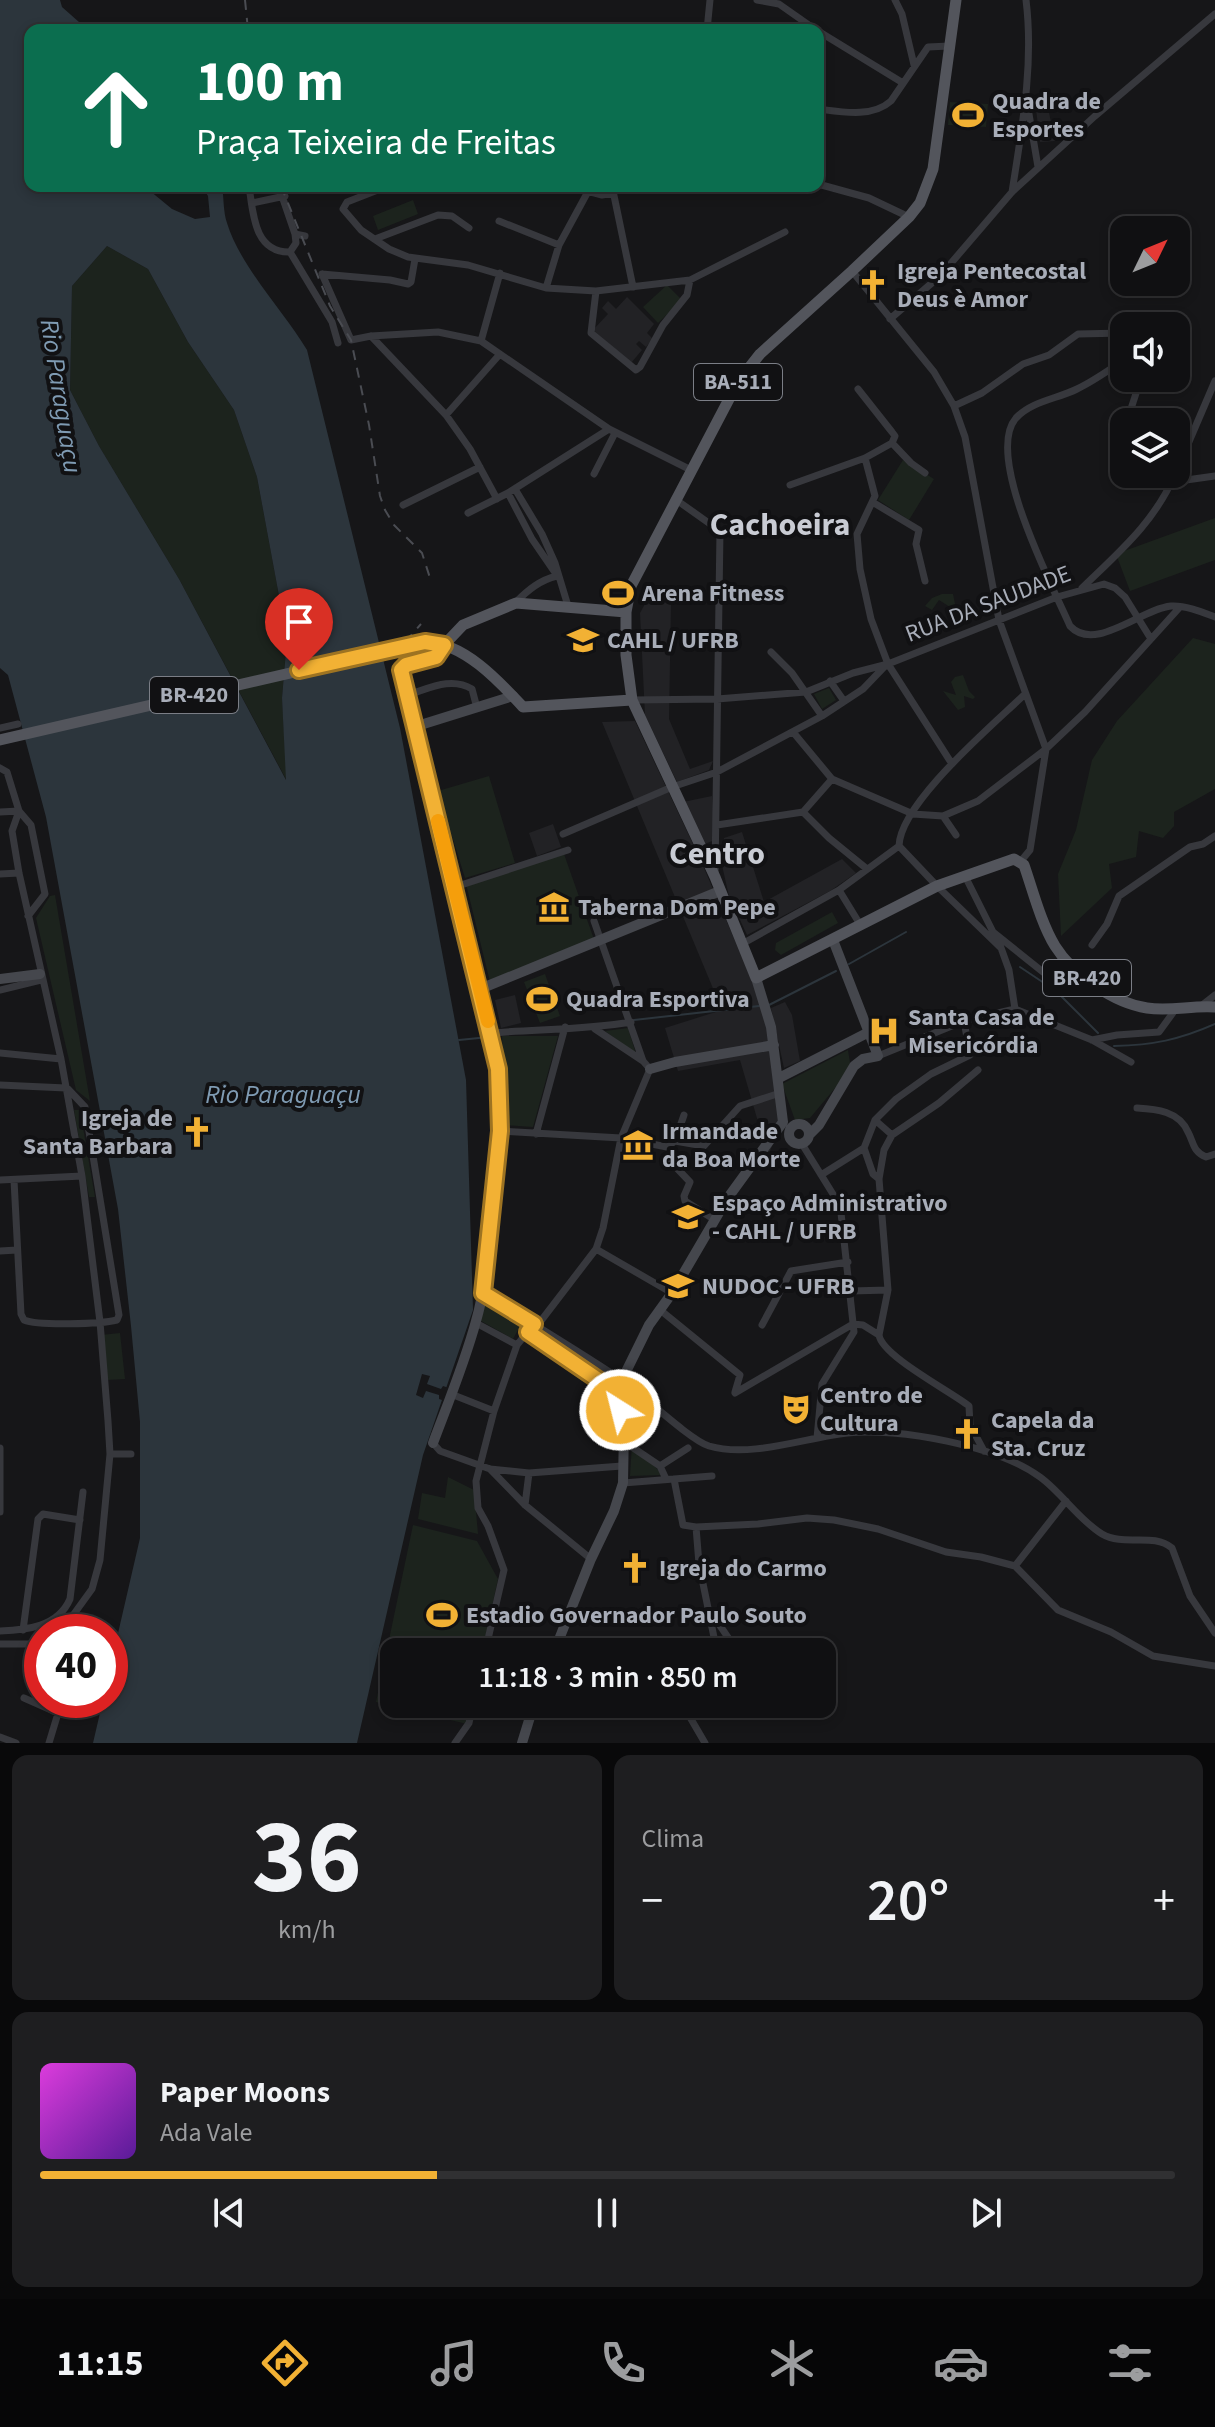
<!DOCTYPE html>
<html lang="pt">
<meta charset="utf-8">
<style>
body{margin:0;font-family:"Source Sans 3",sans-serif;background:#1e1e20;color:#f1f3f6;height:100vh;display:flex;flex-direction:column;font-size:30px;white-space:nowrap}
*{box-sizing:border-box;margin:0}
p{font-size:26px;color:#9c9d9f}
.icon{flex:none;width:44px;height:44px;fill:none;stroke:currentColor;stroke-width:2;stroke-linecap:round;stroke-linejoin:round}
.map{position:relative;height:1743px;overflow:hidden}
.sheet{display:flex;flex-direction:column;gap:12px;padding:12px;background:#09090a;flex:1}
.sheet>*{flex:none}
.hud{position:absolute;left:24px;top:24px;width:800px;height:168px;border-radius:16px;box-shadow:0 4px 12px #0003,0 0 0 2px #303032;background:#0b6e4f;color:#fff;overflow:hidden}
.needle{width:52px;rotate:47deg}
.controls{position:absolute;left:1110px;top:216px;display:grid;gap:16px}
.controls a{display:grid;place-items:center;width:80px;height:80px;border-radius:16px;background:#101012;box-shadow:0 4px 12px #0003,0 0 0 2px #303032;font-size:40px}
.speed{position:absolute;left:24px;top:1614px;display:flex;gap:16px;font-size:40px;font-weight:700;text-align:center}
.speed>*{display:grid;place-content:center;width:104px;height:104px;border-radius:50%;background:#101012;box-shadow:0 4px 12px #0003,0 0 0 2px #303032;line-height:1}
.speed .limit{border:12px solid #d22;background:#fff;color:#111}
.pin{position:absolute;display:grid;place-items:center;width:68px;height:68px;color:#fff;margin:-82px -34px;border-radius:50% 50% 50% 0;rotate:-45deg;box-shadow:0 0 8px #0007}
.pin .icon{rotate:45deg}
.me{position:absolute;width:88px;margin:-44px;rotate:324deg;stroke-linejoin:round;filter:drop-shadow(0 0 6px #0008)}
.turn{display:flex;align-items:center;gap:28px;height:168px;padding:0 40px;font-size:36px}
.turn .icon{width:104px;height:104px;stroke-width:2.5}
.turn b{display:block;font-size:56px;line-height:68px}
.big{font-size:60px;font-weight:600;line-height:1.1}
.sheet .card{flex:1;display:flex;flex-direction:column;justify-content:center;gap:12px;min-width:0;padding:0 28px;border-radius:16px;background:#1e1e20}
.sheet .dial{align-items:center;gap:0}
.dial b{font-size:104px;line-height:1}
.song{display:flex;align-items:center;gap:24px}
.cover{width:96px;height:96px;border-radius:12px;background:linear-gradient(135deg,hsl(300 70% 55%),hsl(270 70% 35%))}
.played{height:8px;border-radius:4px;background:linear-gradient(90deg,#f2b134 35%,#303032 35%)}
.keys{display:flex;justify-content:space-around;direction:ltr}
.heat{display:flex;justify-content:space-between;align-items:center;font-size:44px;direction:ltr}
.sheet .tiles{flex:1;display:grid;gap:12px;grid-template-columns:1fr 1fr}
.card:last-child{grid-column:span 2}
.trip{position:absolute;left:380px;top:1638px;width:456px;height:80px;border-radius:16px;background:#101012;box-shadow:0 4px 12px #0003,0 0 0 2px #303032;font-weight:600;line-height:80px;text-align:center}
.menu{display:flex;height:128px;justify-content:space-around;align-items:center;background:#060607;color:#9c9d9f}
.menu .icon{width:56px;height:56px}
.menu .current{color:#f2b134}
.menu b{font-size:36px;color:#f1f3f6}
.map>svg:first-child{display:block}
.built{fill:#222225}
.green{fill:#1c231d}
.water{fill:#2c353c;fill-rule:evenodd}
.pier{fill:#161618}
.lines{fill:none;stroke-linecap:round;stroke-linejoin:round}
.stream{stroke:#2c353c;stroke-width:2}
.street{stroke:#37383d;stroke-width:7}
.secondary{stroke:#45474d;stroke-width:10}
.primary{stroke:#53555c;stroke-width:11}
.rail{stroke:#4a4c52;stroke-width:2;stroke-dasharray:10 8;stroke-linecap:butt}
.route-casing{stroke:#9d7322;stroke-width:20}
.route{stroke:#f2b134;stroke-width:14}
.slow{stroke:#f59e0b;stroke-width:14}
.labels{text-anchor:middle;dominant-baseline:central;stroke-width:8;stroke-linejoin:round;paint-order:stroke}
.shield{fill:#111113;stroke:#7b7e86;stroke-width:2}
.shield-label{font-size:22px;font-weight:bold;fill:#a8adb8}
.poi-label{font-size:24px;font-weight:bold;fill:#a8adb8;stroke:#111113;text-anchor:start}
.street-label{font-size:24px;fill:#a8adb8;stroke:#111113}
.water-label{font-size:26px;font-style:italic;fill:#7f9bb3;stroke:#111113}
.district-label{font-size:32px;font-weight:bold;fill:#c9ccd4;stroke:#111113}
</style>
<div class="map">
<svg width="1215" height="1743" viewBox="0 0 1215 1743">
<rect width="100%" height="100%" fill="#161618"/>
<path class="built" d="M1048 108 1055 141 1040 142 1036 109Z
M627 297 654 324 647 333 653 339 646 347 639 341 636 344 642 350 631 363 593 330 608 314 602 308 608 301 616 309Z
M650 595 671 603 669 719 690 769 713 761 709 770 677 782 645 715 640 613Z
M635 721 701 861 753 983 768 1029 781 1124 768 1156 740 1060 678 1071 665 1028 722 1010 602 722Z
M712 796 715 840 699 846 683 802Z
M553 824 561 847 537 856 529 833Z
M742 832 764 902 842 859 856 873 830 891 747 935 729 896 721 861 724 838Z
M515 995 521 1023 501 1028 495 1000Z
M785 1002 792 1015 800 1061 784 1068 771 1008Z"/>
<path class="green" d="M950 102 988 104 986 127 948 125Z
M413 200 418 214 378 230 373 216Z
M107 246 148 269 188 342 234 410 257 477 287 639 282 698 287 781 179 579 99 446 70 390 72 286Z
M667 285 682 300 658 323 643 307Z
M903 460 934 479 909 520 878 500Z
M1215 518V560L1130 591 1116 554Z
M942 594H953L955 604 950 607 939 600 932 610 925 606 932 598Z
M1193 638 1215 644V789L1174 812V826L1163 838 1139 831 1136 857 1109 864 1112 888 1061 936 1058 874 1076 830 1092 760 1117 721Z
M963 675 969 691 975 697 973 699 964 696 965 707 958 710 943 691 956 695 951 682 955 677Z
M829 688 836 700 822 709 814 694Z
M489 776 515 863 465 878 438 791Z
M564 854 596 945 491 986 466 884Z
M55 895 90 1101 76 1090 36 918 50 896Z
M832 912 838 923 781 955 775 950 776 943Z
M545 974 560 1016 540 1023 524 982Z
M628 1028 636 1054 605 1031Z
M502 1036H558L533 1127 505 1125Z
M848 1050 851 1069 810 1118 795 1120 782 1084Z
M74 1110H80L95 1197H89Z
M481 1290 525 1317 513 1339 474 1317Z
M120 1333 125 1379 106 1380 101 1335Z
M632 1443 663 1475 630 1476Z
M448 1477 474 1490 478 1534 418 1519 422 1493 445 1498Z
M413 1525 477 1541 498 1579 482 1652H394V1704H471L467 1724 376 1702Z"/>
<path class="water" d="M0 0H60L62 7 88 30H30V186H144L172 209 195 219 210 217 208 196 202 186H222C224 198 223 212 227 223 240 266 283 310 307 350L400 728 466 1080 473 1310 423 1455 357 1743H93L103 1700H110V1668L140 1538V1422L131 1326 118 1209 46 817 8 675 0 668ZM107 246 148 269 188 342 234 410 257 477 287 639 282 698 286 780 179 579 99 446 70 390 72 286Z"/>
<path class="pier" d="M422 1374 430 1376 427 1384 441 1389 443 1386 449 1388 445 1401 439 1399V1395L426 1391 423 1398 416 1395Z"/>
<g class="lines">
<path class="stream" d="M849 964 906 932
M1020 967 1056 991 1098 1033
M769 1005 836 971
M634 1020 759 1006
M459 1040 489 1037
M1114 1046C1153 1045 1179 1040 1215 1024"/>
<path class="street" d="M757 0 779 4 816 30
M895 0 902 14 914 65
M707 30 710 0
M818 31 903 83
M1028 108 1038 167
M818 109C842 112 872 118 891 101L928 47 949 46
M818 184 869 198 909 217
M249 186C253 213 254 253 290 252L296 243 295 234 305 236
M388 186 347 202 343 209 361 230 389 249 408 257 468 265 546 288 596 291 690 280 785 232
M612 186 633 287
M587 191 602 195 613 193
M1012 192C1022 128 1034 64 1026 0
M282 196 295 234
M252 203 285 196
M499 221 559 245 546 288
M375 239 438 215 452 216 469 228
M559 245 591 186
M290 252 332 322 338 343
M852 271 934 372 954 406 965 437 999 620 1046 749
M322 274 351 340 371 336 438 332 481 341 609 429 691 470
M322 274 390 280 408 284 411 282 415 259
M596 291 591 333 636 370 640 367 663 325 687 295 690 280
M890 319 940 276 1012 192 1095 116 1215 14
M371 336 446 415 470 449 497 499
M481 341 500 273
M1124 360C1109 370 1094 381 1077 389 1057 399 1032 401 1016 418 984 455 1052 585 1070 626 1095 653 1141 609 1171 606 1185 605 1202 612 1215 617
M858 389 892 432 895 436 892 443
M954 406 982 393 1023 364 1049 355 1078 334 1124 333
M446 415 500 354
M1128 418 1141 378
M865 458 875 496 857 534 860 569 871 619 888 664 952 764
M1176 472 1215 381
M594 474 615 433
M1172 482 1215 476
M790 485 865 458 892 443 911 463 925 473
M515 489 542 534 555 563 568 606
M508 493 532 539 556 574
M675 499 720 531 715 874
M874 503 919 530 916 544 925 581
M403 505 480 467
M468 513 508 493 609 429
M1082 588C1118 553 1155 522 1175 474
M516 602C528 590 540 580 557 576
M771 652 792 673 822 716
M830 681 844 701
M407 695C428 689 451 676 472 689L477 708
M632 700 717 699 806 692 853 673 888 664 1057 597 1104 584 1115 588 1125 597 1151 639
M0 728 18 724
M793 732 832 779 913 814 943 816 978 801 1046 749 1085 712 1180 607
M0 768 7 772 19 811 31 825 45 894 28 916
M19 811 12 831 19 873 61 1059 82 1176 100 1322 108 1421 110 1454 100 1560 92 1589 71 1618 69 1632
M0 812 19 811
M803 812 829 838 867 869
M943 816 956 835
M717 825 803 812 832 779
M563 834 672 787 717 772 822 716 863 689 886 665
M899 846 937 886 1001 948
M1021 861 1030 850 1046 749
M0 874 19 873
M966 878 993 932 1063 988
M455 887 568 850
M839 890 861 926
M742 944 839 890 899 846C900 803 993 725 1025 694
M1000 945 1009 970 1015 1009
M1092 945 1107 924 1119 896 1190 847 1203 844 1215 836
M0 990 41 980
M1201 1006 1215 995
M1015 1009 1092 1040 1131 1062
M595 1029 643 1061
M491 1033C538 1029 585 1030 631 1022
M1092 1040 1117 1035 1159 1032 1175 1010
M0 1053 61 1059
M878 1056 964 1021 1015 1009
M0 1085 66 1088
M1137 1108C1156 1109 1179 1111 1188 1132 1194 1143 1193 1152 1206 1157L1215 1154
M875 1120 892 1135
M500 1131 621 1138 667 1147 675 1141 684 1115
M536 1134 565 1027
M675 1141 704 1146 740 1106 780 1093
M802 1144 836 1199 841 1213 854 1332 822 1384 817 1438
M864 1148 873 1174 879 1179
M670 1161 690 1182 684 1196 685 1201 715 1220
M821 1175 864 1148 875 1120 896 1099 931 1074 970 1055 964 1021
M0 1180 82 1176
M14 1180 21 1314 24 1320C38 1326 101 1324 117 1320L119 1315 85 1107 68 1089
M596 1249 672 1293
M0 1251 17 1250
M851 1291 888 1290
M483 1293C529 1321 577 1350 622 1380 643 1395 690 1440 709 1446 751 1458 804 1438 847 1433 898 1427 998 1446 1040 1477 1062 1493 1079 1520 1102 1534 1124 1547 1153 1532 1172 1548L1190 1596 1215 1633
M659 1309 740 1375 735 1392
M476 1323 517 1345
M853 1324 863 1325 879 1335
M762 1325 791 1271 848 1262
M537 1326 596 1249 603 1228 621 1138 650 1069 643 1061 594 921
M528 1332 616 1392
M879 1335 888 1290 879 1179 884 1150 892 1135 939 1103 978 1070
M879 1335C882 1356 950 1391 969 1406L970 1425 984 1451
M735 1393 853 1324
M451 1394 494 1411
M623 1441 660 1466 666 1479
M433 1443 440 1451 490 1469 529 1473 622 1466
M0 1448V1512
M110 1454H131
M660 1466 688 1448
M490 1469 525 1505 591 1559
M674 1479 683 1525 696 1527 758 1524 807 1518 834 1520 878 1529 946 1552 981 1557 1015 1566 1058 1610 1111 1632 1153 1656 1215 1666
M623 1483 712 1476
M525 1505 529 1473
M696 1527 699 1564 717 1652
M1015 1566 1066 1501
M712 1614 738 1652
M23 1630 38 1519 43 1514 80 1520
M0 1631C27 1630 58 1627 70 1599L83 1492
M53 1632 71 1618
M0 1644H42
M485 1652 504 1570 488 1526 478 1508 476 1481 494 1411 517 1345 534 1324
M24 1698 58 1713
M691 1719 705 1743
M0 1737 16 1743
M49 1743 62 1700
M455 1743 469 1723 473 1704"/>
<path class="secondary" d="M414 727 513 696
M756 978 771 1027 783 1122
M0 979 40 974
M480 989 720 891
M650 1069 675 1062 774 1045
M779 1078 871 1031
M789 1134a10 10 0 1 1 20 0a10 10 0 1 1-20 0Z
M810 1134 819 1125 854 1066 863 1059 878 1056 833 940
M433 1443C448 1403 465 1362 476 1321 485 1291 487 1260 491 1230 498 1163 504 1099 491 1033L401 673 406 665 438 656 444 645
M554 1652 591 1559 614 1511 623 1483 624 1428 616 1392 649 1325 672 1293 727 1199 783 1122
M522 1743 534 1704"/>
<path class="primary" d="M956 0 933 169 920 203 909 217 852 271 760 354 738 382 631 586 626 612V655L632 700 715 877 756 978 937 886 1014 859 1024 865C1033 891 1041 923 1055 946 1073 975 1114 1003 1147 1008 1170 1012 1192 1005 1215 1007
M444 645 463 625 516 603 626 612
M0 740 425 642C463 642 499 681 523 707L632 700"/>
<path class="rail" d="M245 0 248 30
M281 186 330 306 351 340 369 425 380 496 385 510 394 525 422 553 431 581
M389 650 407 640 421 624"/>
</g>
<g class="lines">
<defs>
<path id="route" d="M299 670 425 642 444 645 436 657 406 665 401 670 498 1069 500 1131 483 1293 534 1324 528 1332 616 1392 620 1410"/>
</defs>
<use href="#route" class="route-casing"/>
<use href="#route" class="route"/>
<path class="slow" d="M438 821 488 1021"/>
</g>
<defs>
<symbol id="stadium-bare" viewBox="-9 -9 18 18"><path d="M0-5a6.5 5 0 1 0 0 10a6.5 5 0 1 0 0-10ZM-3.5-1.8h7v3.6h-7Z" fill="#f2b134" stroke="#111113" stroke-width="2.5" paint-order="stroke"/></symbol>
<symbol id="church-bare" viewBox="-9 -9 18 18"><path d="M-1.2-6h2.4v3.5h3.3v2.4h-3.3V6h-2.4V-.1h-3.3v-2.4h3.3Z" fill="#f2b134" stroke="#111113" stroke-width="2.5" paint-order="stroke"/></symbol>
<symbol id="university-bare" viewBox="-9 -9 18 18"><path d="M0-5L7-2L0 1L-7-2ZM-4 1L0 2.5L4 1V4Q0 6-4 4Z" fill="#f2b134" stroke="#111113" stroke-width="2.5" paint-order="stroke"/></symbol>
<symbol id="museum-bare" viewBox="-9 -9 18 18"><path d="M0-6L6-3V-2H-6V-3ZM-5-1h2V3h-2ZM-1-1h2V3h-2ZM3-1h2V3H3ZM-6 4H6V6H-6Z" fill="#f2b134" stroke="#111113" stroke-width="2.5" paint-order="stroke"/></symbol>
<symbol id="hospital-bare" viewBox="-9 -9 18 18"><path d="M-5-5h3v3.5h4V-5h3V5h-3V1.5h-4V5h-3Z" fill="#f2b134" stroke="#111113" stroke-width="2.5" paint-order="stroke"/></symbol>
<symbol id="theatre-bare" viewBox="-9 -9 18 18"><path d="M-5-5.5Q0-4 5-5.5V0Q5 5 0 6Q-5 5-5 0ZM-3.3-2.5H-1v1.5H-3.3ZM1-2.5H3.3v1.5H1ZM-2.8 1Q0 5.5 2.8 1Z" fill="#f2b134" stroke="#111113" stroke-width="2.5" paint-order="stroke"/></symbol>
</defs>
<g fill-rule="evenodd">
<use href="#stadium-bare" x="946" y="93" width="44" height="44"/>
<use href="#church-bare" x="851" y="263" width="44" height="44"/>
<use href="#stadium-bare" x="596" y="571" width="44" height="44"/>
<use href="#university-bare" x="561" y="618" width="44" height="44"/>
<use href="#museum-bare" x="532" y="885" width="44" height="44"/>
<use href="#stadium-bare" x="520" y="977" width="44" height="44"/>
<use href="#hospital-bare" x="862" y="1009" width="44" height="44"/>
<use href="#church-bare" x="175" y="1110" width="44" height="44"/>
<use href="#museum-bare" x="616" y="1123" width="44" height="44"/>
<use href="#university-bare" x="666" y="1195" width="44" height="44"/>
<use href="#university-bare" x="656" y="1264" width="44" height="44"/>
<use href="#theatre-bare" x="774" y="1387" width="44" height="44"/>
<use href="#church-bare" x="945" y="1412" width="44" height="44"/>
<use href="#church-bare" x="613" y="1546" width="44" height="44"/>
<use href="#stadium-bare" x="420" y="1593" width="44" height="44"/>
</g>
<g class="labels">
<g class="shield">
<rect x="694" y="364" width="88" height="36" rx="6"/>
<rect x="150" y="677" width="88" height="36" rx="6"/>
<rect x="1043" y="960" width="88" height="36" rx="6"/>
</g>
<g class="shield-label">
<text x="738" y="382">BA-511</text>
<text x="194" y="695">BR-420</text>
<text x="1087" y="978">BR-420</text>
</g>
<g class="poi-label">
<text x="992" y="101">Quadra de<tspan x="992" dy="28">Esportes</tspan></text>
<text x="897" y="271">Igreja Pentecostal<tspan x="897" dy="28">Deus è Amor</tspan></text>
<text x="642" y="593">Arena Fitness</text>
<text x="607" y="640">CAHL / UFRB</text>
<text x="578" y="907">Taberna Dom Pepe</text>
<text x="566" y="999">Quadra Esportiva</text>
<text x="908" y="1017">Santa Casa de<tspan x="908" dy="28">Misericórdia</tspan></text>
<text x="173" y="1118" text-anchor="end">Igreja de<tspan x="173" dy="28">Santa Barbara</tspan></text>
<text x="662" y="1131">Irmandade<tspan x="662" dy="28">da Boa Morte</tspan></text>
<text x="712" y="1203">Espaço Administrativo<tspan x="712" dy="28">- CAHL / UFRB</tspan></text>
<text x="702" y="1286">NUDOC - UFRB</text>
<text x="820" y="1395">Centro de<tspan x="820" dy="28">Cultura</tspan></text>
<text x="991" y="1420">Capela da<tspan x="991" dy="28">Sta. Cruz</tspan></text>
<text x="659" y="1568">Igreja do Carmo</text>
<text x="466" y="1615">Estadio Governador Paulo Souto</text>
</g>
<g class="street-label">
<text transform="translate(988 604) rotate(-21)">RUA DA SAUDADE</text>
</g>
<g class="water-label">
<text transform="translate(61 396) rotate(81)">Rio Paraguaçu</text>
<text x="283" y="1094">Rio Paraguaçu</text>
</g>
<g class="district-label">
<text x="780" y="525">Cachoeira</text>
<text x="717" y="854">Centro</text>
</g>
</g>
</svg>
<div class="controls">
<a><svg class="needle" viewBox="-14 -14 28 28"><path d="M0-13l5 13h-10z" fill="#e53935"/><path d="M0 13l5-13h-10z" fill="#9c9d9f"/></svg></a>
<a><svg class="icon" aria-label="sound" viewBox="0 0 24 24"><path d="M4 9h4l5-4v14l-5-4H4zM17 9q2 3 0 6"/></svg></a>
<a><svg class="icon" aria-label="layers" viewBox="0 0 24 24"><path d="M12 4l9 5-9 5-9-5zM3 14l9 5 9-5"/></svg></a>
</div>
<div class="speed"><div class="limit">40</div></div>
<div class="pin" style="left:299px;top:670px;background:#d93025"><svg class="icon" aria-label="arrive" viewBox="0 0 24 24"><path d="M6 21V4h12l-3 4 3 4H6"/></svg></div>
<svg class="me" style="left:620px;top:1410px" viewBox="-20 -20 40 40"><circle r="17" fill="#f2b134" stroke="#fff" stroke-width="3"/><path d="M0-11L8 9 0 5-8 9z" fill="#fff"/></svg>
<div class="trip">11:18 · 3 min · 850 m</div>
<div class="hud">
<div class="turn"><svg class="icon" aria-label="ahead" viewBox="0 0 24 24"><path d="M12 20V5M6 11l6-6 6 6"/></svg><div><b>100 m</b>Praça Teixeira de Freitas</div></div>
</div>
</div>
<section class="sheet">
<div class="tiles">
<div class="card dial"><b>36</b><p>km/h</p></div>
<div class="card"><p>Clima</p>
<div class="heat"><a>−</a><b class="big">20°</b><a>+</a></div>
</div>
<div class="card">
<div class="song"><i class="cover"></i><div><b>Paper Moons</b><p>Ada Vale</p></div></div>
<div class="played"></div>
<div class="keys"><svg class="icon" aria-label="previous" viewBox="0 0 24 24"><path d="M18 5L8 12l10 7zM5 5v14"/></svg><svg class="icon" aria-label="pause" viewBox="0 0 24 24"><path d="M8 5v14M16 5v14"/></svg><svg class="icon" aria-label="next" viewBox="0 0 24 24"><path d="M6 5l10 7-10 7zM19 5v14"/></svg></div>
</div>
</div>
</section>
<nav class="menu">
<b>11:15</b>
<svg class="icon current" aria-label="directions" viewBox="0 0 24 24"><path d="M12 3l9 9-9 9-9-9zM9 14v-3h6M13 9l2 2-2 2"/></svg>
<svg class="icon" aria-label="music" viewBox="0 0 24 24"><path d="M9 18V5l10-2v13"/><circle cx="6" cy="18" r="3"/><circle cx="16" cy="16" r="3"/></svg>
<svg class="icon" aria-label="phone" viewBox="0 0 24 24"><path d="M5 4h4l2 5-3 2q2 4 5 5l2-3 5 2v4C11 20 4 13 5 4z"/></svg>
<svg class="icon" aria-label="climate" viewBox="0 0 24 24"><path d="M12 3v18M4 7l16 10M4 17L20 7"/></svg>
<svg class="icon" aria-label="car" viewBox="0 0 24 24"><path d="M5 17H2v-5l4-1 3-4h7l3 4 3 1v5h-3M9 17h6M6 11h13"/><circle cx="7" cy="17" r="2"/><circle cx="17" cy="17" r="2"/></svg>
<svg class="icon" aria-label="filters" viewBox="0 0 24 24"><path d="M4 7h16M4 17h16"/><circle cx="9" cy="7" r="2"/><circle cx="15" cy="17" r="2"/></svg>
</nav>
